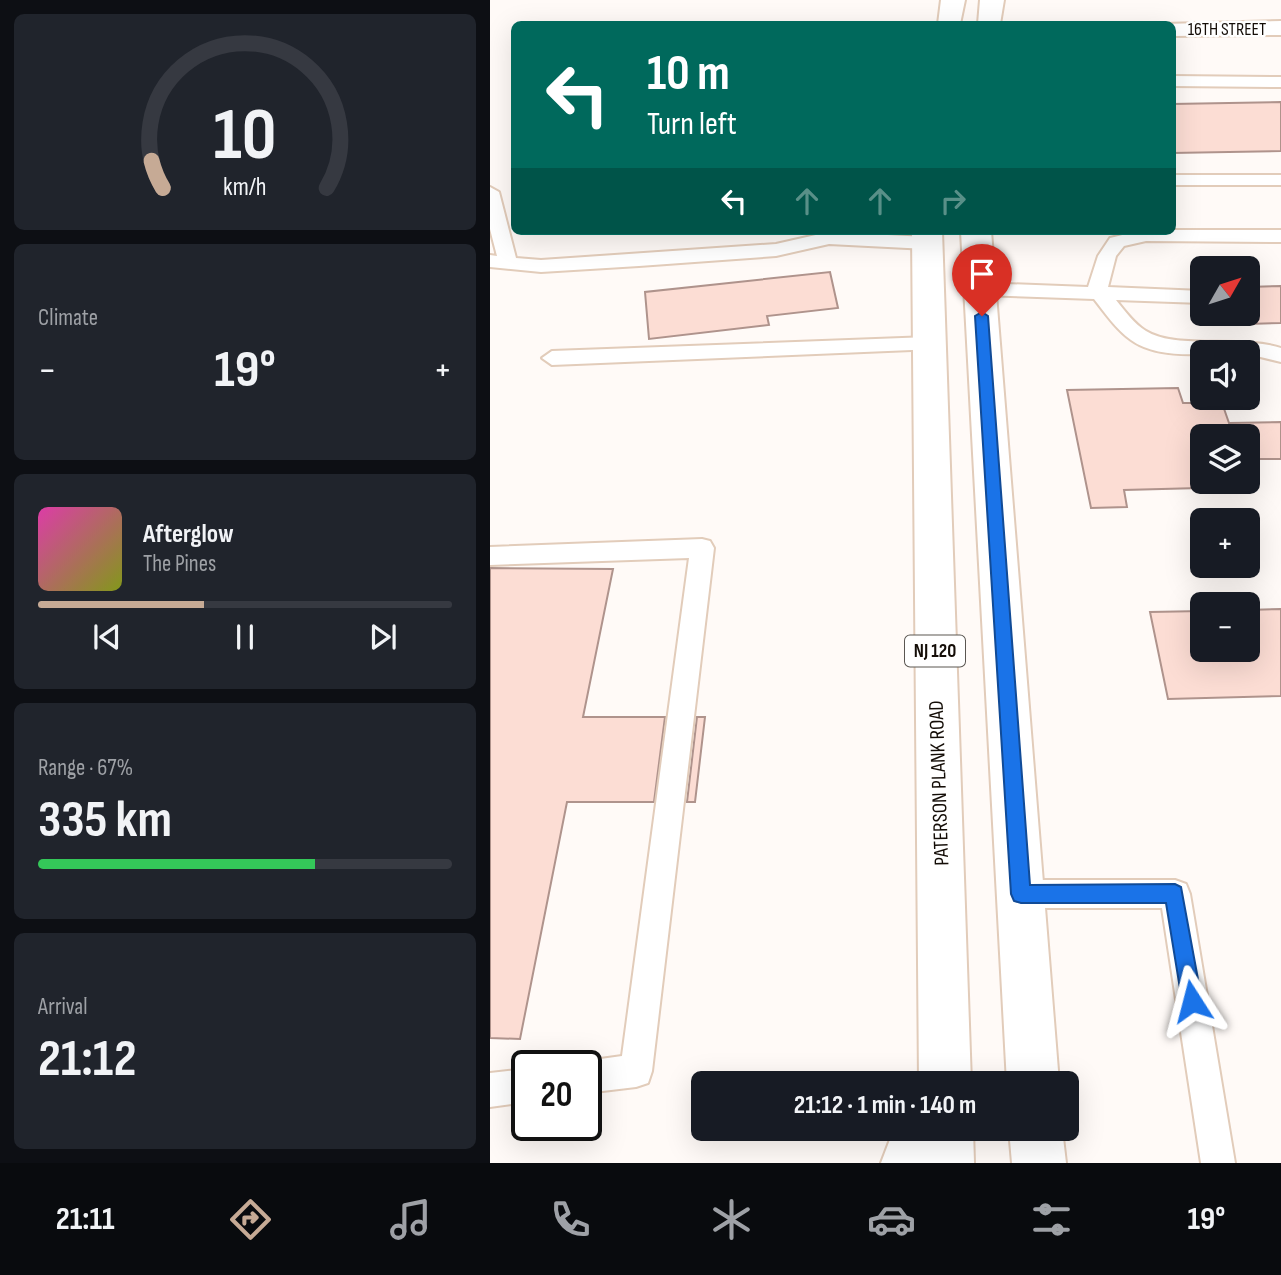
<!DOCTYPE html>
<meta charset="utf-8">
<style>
body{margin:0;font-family:"Sofia Sans Condensed",sans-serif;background:#20242c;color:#f1f3f6;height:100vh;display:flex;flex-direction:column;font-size:26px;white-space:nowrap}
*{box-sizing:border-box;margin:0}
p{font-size:23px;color:#9ea1a6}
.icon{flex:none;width:38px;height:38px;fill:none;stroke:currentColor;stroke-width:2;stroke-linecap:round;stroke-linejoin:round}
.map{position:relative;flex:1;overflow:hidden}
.details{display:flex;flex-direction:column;gap:14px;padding:14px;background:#0d0f14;width:490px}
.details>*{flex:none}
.guide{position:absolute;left:21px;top:21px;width:665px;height:214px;border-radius:10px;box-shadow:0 7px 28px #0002;background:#00695c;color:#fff;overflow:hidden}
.needle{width:46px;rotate:51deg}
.tools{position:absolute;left:700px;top:256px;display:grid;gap:14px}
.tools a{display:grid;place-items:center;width:70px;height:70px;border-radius:10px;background:#171b24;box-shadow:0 7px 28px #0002;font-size:35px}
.speed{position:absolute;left:21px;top:1050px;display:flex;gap:14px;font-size:35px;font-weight:700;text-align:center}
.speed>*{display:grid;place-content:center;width:91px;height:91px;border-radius:50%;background:#171b24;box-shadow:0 7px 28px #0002;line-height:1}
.speed .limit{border:4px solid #111;border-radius:10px;background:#fff;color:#111}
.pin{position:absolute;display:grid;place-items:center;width:60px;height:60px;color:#fff;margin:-72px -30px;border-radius:50% 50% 50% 0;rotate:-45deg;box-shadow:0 0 7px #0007}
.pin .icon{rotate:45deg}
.me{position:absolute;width:77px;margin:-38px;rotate:351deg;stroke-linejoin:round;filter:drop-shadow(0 0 5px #0008)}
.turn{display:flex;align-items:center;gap:24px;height:147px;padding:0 21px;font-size:32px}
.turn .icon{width:91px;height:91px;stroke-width:2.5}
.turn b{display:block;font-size:49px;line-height:60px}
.lanes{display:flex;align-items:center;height:66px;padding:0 21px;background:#0003;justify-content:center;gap:35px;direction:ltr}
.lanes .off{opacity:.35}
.big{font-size:52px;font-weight:700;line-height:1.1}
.details .tile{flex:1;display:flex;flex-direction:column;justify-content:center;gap:10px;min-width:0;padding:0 24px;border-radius:10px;background:#20242c}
.details .dial{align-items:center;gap:0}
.dial svg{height:182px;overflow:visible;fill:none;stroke:#363941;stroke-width:7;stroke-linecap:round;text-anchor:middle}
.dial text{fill:#f1f3f6;stroke:none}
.song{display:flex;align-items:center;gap:21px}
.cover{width:84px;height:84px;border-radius:10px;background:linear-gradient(135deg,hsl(320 70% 55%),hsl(70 70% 35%))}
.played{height:7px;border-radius:4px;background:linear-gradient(90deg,#c6aa95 40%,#363941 40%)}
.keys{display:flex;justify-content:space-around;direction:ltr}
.heat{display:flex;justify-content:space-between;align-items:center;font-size:38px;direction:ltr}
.charge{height:10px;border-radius:5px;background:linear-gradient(90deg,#34c759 67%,#363941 0)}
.trip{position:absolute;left:201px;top:1071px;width:388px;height:70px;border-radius:10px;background:#171b24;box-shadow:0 7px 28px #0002;font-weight:700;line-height:70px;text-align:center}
.tab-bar{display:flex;height:112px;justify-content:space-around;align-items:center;background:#090b0e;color:#9ea1a6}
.tab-bar .icon{width:49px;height:49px}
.tab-bar .selected{color:#c6aa95}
.tab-bar b{font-size:32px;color:#f1f3f6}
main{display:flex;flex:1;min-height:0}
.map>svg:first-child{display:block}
.building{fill:#fcddd4;stroke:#af938c;stroke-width:2}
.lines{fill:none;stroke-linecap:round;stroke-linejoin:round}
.lane-casing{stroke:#e2ccba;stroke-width:4}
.street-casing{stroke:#e2ccba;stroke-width:4}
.primary-casing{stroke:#e2ccba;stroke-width:4}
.lane{fill:#fff;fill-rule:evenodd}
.street{fill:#fff;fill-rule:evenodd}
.primary{fill:#fff;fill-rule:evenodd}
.route{fill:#1a73e8;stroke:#114b97;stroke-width:2}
.labels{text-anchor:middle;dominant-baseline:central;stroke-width:5;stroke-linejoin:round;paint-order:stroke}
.far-street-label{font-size:18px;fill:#140d07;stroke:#fff}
.shield{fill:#fff;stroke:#5a5651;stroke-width:2}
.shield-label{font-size:19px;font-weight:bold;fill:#140d07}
.street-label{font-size:21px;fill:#140d07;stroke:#fff}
</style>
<main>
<section class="details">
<div class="tile dial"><svg viewBox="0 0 100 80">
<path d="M14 69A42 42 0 1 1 86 69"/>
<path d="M14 69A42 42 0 0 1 9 57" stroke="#c6aa95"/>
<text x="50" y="56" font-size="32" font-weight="700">10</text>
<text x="50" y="72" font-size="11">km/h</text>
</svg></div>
<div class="tile"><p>Climate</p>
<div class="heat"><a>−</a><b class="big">19°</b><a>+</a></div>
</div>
<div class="tile">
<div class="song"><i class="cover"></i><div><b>Afterglow</b><p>The Pines</p></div></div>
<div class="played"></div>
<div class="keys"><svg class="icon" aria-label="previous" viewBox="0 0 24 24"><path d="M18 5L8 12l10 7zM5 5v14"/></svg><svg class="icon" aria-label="pause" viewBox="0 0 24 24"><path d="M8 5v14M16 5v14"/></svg><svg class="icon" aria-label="next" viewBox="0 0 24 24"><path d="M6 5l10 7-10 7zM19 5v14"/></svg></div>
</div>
<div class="tile"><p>Range · 67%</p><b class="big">335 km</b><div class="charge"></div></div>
<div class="tile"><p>Arrival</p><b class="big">21:12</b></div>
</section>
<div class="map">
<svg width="791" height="1163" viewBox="0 0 791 1163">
<rect width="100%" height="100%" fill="#fffaf7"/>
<path class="building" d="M791 102V151L682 153V104Z
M340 272 348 308 277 316 279 325 159 339 155 292Z
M791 286V323L758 324V287Z
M688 388 693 403H732L739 423 791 422V459H758V436H712V481H746L748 487 634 490 637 507 601 508 577 390Z
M0 568 123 569 93 717H175L164 802H77L30 1039 0 1038Z
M791 609V696L678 699 660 612 712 611V649H758V610Z
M207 717H215L205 802H197Z"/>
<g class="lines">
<defs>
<path id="lane" d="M682 76 791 77V87L682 86Z
M682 175H791V185H682Z
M0 187 9 192 26 258 51 260 286 244 339 232 437 237 446 243 437 249 339 244 286 256 149 266 51 272 0 267V255L7 256 0 229Z
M682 230H791V242L656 241 634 246 626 256 618 287 712 291V303L626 300C635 311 644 324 656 331 686 350 752 335 791 348V362L758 354V352C723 352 671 362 641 340 626 329 615 313 604 299L490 295 480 289 490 283 598 287 608 256 620 238 649 231Z
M439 337 449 344 446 349 62 365 52 358 62 351Z
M212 539 220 541 224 548 162 1071 158 1083 146 1087 96 1093V1066L84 1065 96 1061 132 1056 199 558 0 565V547Z
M531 880H685L696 884 700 894 745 1163H711L672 908H531L520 904 516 894 520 884Z
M37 1069V1102L0 1107V1073Z"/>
<path id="street" d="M791 21V35L682 36V24H673Z"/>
<path id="primary" d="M451 0H475L470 24H448Z
M490 0H514L510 24H488Z
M422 231H452L481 1083H429Z
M471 231H501L569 1083H517Z
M404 1129H483L484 1163H391Z
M519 1129H572L576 1163H522Z"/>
</defs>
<use href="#lane" class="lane-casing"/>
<use href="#street" class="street-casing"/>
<use href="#primary" class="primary-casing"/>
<use href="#lane" class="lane"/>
<use href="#street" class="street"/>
<use href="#primary" class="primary"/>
</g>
<path class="route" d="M492 312 498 316 540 885 685 884 691 887 712 1001 709 1009 702 1012 695 1009 692 1001 676 903H531L524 901 521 894 485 316Z"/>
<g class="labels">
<g class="far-street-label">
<text x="737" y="29">16TH STREET</text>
</g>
<rect class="shield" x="415" y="635.5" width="60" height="31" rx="5"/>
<g class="shield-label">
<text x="445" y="651">NJ 120</text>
</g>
<g class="street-label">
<text transform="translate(449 783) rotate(-92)">PATERSON PLANK ROAD</text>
</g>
</g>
</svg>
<div class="tools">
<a><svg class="needle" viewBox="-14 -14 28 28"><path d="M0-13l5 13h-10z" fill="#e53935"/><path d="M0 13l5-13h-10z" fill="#9ea1a6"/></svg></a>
<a><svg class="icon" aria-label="sound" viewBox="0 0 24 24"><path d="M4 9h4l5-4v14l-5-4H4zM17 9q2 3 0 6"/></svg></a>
<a><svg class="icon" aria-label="layers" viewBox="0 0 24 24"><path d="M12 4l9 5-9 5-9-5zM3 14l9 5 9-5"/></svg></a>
<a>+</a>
<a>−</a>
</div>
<div class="speed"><div class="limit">20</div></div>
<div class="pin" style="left:492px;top:316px;background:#d93025"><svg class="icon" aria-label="arrive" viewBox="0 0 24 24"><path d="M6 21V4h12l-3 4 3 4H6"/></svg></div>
<svg class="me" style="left:702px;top:1001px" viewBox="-20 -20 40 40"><path d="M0-17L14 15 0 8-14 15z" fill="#1a73e8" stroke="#fff" stroke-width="4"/></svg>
<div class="trip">21:12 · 1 min · 140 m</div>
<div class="guide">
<div class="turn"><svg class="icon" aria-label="left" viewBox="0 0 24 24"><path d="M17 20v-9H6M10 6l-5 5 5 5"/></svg><div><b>10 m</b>Turn left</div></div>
<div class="lanes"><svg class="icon" aria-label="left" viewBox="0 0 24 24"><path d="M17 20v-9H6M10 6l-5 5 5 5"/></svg><svg class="icon off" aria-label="ahead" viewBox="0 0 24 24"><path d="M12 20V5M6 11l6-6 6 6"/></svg><svg class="icon off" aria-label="ahead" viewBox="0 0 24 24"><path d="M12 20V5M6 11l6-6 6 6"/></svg><svg class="icon off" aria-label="right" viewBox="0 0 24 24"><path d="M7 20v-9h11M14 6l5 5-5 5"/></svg></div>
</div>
</div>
</main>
<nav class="tab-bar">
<b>21:11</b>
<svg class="icon selected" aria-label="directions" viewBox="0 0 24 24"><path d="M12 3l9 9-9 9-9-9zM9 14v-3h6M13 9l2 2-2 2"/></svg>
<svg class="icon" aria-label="music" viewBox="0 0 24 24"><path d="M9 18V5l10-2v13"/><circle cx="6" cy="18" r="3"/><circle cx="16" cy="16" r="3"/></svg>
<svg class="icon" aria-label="phone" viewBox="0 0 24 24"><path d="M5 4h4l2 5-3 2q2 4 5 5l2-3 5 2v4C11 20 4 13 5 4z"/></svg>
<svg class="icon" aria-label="climate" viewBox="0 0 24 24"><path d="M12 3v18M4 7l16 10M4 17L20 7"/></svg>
<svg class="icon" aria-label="car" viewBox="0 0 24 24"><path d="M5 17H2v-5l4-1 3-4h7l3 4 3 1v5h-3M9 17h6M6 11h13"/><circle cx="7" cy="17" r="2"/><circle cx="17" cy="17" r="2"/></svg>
<svg class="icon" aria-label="filters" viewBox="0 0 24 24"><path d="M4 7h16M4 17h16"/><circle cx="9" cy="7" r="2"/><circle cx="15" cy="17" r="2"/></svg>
<b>19°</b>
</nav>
